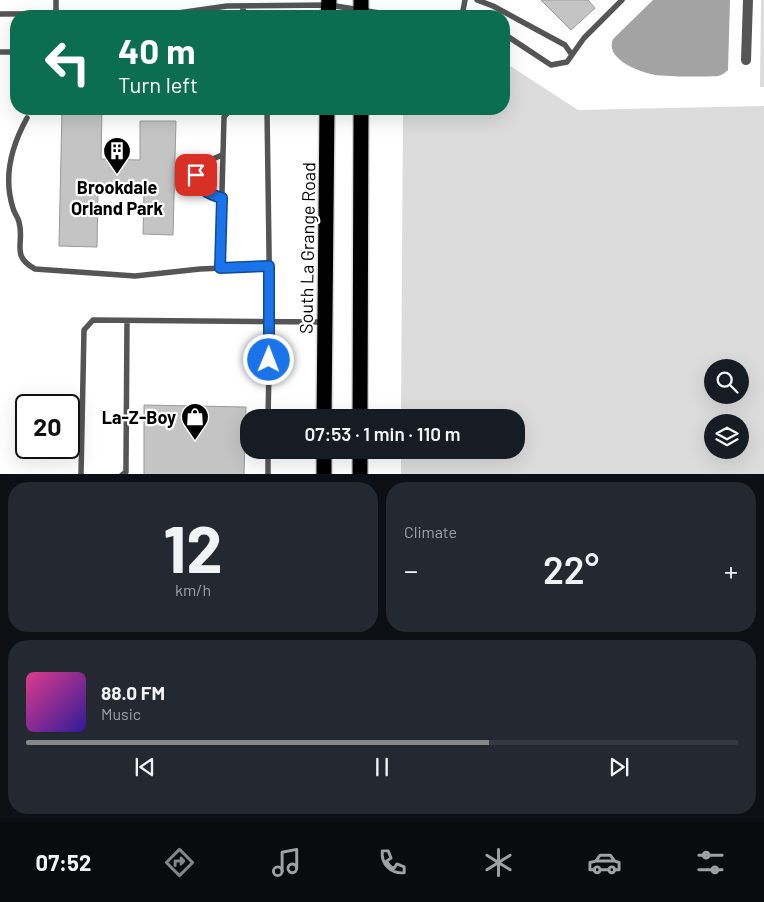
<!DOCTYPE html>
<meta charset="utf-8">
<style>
body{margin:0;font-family:Barlow,sans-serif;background:#242831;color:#f1f3f6;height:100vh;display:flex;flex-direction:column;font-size:19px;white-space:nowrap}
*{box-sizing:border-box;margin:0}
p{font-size:16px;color:#9ea1a6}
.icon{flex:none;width:28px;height:28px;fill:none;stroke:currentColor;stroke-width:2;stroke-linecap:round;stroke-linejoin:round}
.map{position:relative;height:474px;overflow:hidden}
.sheet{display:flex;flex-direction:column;gap:8px;padding:8px;background:#0d0f14;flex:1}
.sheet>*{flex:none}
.top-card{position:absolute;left:10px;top:10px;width:500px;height:105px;border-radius:20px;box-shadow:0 5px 20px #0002;background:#0b6e4f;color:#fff;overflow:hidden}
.controls{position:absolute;left:704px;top:359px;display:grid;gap:10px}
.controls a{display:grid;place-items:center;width:45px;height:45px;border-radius:50%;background:#171b24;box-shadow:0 5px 20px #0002;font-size:25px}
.speed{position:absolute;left:15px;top:394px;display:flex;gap:10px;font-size:25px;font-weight:700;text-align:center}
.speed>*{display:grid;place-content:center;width:65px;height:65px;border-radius:50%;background:#171b24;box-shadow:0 5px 20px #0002;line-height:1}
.speed .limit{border:2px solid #111;border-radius:8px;background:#fff;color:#111}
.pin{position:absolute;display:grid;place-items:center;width:42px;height:42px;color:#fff;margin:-21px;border-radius:10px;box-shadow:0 2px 8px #0006}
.me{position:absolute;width:55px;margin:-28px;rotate:1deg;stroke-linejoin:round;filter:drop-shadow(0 0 4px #0008)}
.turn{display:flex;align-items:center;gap:18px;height:105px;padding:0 25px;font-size:22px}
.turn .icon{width:65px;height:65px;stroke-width:2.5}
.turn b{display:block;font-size:35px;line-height:42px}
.big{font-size:38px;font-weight:600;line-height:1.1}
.sheet .widget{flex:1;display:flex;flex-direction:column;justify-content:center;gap:8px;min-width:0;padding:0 18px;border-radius:20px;background:#242831}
.sheet .dial{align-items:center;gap:0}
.dial b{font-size:65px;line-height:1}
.song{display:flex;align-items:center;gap:15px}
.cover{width:60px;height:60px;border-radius:8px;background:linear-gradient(135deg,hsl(330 70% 55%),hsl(250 70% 35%))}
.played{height:5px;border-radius:2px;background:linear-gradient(90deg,#858687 65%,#363941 65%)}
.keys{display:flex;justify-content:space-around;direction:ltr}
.heat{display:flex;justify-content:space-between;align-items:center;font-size:28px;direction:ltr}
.sheet .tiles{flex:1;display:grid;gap:8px;grid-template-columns:1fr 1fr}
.widget:last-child{grid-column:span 2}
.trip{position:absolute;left:240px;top:409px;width:285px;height:50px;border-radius:20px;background:#171b24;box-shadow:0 5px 20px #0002;font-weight:600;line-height:50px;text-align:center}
.dock{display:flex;height:80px;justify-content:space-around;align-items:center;background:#090b0e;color:#9ea1a6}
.dock .icon{width:35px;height:35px}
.dock .active{color:#858687}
.dock b{font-size:22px;color:#f1f3f6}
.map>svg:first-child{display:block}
.green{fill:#dcdcdc;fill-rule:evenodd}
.water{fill:#a3a3a3}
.building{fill:#c4c4c4;stroke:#999}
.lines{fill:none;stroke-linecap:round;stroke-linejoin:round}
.highway-casing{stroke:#dbdbdb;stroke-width:18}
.lane{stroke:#555;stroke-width:5.5}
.street{stroke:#555;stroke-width:10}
.highway{stroke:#000;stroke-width:15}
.route-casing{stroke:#114b97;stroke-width:12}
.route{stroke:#1a73e8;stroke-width:9}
.labels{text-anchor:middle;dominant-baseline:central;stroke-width:4.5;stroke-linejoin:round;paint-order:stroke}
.poi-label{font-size:18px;font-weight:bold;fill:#000;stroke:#fff}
.street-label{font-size:18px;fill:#000;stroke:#fff}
</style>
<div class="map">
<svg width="764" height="475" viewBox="0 0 764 475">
<rect width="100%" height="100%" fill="#fff"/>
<path class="green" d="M761 0H764V87H760Z
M504 62 578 110 764 106V474H401V450H516V418L401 417 403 109H504ZM712 368H740V395H712ZM712 422H740V450H712Z"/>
<path class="water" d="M653 0H730L728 70C725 73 722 75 718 76 707 77 660 77 651 74 635 70 605 58 613 39Z"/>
<path class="building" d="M541 0H588L595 8 571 30Z
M62 109 102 110 101 159 140 160V121H176L173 235 143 234 144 191 98 190 97 247 59 246Z
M144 405 246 407 244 475H144Z"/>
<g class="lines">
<defs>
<path id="highway" d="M328 16 329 0
M361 16V0
M324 418 327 109
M360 418 361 109
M324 475V450
M360 475V450"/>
</defs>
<use href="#highway" class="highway-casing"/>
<path class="lane" d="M56 0V16
M477 0 493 6 565 45 572 55
M242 6 245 16
M0 14 178 13 227 6 329 5 386 14 449 16
M462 16 465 0
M504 34 551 65 567 62 584 38 622 0
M0 52H16
M267 109 270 321 268 418
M27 118C12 145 3 177 13 208 14 213 18 217 19 222 25 244 10 255 35 269L135 276 200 269 269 266
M222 198C207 194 182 178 204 163 209 160 216 158 222 155
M220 268 224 117 229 111 237 109
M81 475 84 330 93 320 323 322
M122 475 126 472V465L127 321
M268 475V450"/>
<path class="street" d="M746 60 748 0"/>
<use href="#highway" class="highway"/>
</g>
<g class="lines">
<defs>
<path id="route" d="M196 175C199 190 208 194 222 198L220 268 269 266V360"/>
</defs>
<use href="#route" class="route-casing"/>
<use href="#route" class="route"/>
</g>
<defs>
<symbol id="building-pin" viewBox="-11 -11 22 30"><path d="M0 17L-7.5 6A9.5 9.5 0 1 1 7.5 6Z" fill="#000" stroke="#fff"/><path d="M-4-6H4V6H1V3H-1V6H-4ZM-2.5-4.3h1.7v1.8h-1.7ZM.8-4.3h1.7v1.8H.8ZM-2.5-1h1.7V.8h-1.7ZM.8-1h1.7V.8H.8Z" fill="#fff"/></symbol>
<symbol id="shop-pin" viewBox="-11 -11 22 30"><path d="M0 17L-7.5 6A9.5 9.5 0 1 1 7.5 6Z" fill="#000" stroke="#fff"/><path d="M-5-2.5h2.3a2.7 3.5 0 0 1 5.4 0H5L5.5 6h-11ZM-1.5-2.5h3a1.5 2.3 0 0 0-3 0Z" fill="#fff"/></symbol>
</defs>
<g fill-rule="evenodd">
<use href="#building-pin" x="101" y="135" width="32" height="43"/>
<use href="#shop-pin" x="179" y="401" width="32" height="43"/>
</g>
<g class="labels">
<g class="poi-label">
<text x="117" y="187">Brookdale<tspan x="117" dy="21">Orland Park</tspan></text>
<text x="176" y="417" text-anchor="end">La-Z-Boy</text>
</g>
<g class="street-label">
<text transform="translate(307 248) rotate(-89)">South La Grange Road</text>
</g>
</g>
</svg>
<div class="controls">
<a><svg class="icon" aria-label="search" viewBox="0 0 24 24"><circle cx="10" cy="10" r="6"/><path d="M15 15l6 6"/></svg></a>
<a><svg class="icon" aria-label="layers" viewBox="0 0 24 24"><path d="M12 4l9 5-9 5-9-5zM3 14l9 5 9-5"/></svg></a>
</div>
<div class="speed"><div class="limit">20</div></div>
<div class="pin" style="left:196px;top:175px;background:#d93025"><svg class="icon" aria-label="arrive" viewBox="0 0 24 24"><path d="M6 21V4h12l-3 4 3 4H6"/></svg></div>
<svg class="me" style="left:269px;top:360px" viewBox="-20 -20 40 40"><circle r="17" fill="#1a73e8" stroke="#fff" stroke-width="3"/><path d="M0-11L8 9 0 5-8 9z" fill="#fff"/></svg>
<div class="trip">07:53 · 1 min · 110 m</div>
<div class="top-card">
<div class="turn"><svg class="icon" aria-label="left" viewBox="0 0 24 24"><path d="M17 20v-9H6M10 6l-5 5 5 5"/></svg><div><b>40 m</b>Turn left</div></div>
</div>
</div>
<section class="sheet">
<div class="tiles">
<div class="widget dial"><b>12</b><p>km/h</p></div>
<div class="widget"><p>Climate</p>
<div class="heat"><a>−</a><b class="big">22°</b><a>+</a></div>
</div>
<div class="widget">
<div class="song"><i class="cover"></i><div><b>88.0 FM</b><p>Music</p></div></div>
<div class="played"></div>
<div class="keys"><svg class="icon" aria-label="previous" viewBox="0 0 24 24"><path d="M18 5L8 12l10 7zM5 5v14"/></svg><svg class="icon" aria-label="pause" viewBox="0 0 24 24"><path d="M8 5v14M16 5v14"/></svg><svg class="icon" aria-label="next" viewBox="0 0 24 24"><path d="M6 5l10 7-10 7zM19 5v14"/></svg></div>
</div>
</div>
</section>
<nav class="dock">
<b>07:52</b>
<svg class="icon active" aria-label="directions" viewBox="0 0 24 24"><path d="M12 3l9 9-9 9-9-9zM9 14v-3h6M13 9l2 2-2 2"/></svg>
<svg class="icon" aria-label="music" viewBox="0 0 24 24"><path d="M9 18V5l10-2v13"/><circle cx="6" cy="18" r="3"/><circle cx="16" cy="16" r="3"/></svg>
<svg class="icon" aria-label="phone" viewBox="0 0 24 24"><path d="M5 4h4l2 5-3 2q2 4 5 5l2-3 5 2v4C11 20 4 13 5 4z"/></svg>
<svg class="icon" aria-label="climate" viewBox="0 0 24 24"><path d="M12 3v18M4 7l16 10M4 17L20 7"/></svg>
<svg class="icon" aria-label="car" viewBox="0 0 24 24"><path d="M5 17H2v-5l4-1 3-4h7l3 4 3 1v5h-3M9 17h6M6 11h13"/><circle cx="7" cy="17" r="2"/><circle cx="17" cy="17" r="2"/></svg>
<svg class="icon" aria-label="filters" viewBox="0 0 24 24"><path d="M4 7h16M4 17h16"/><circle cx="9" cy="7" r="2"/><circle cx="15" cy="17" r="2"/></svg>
</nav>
